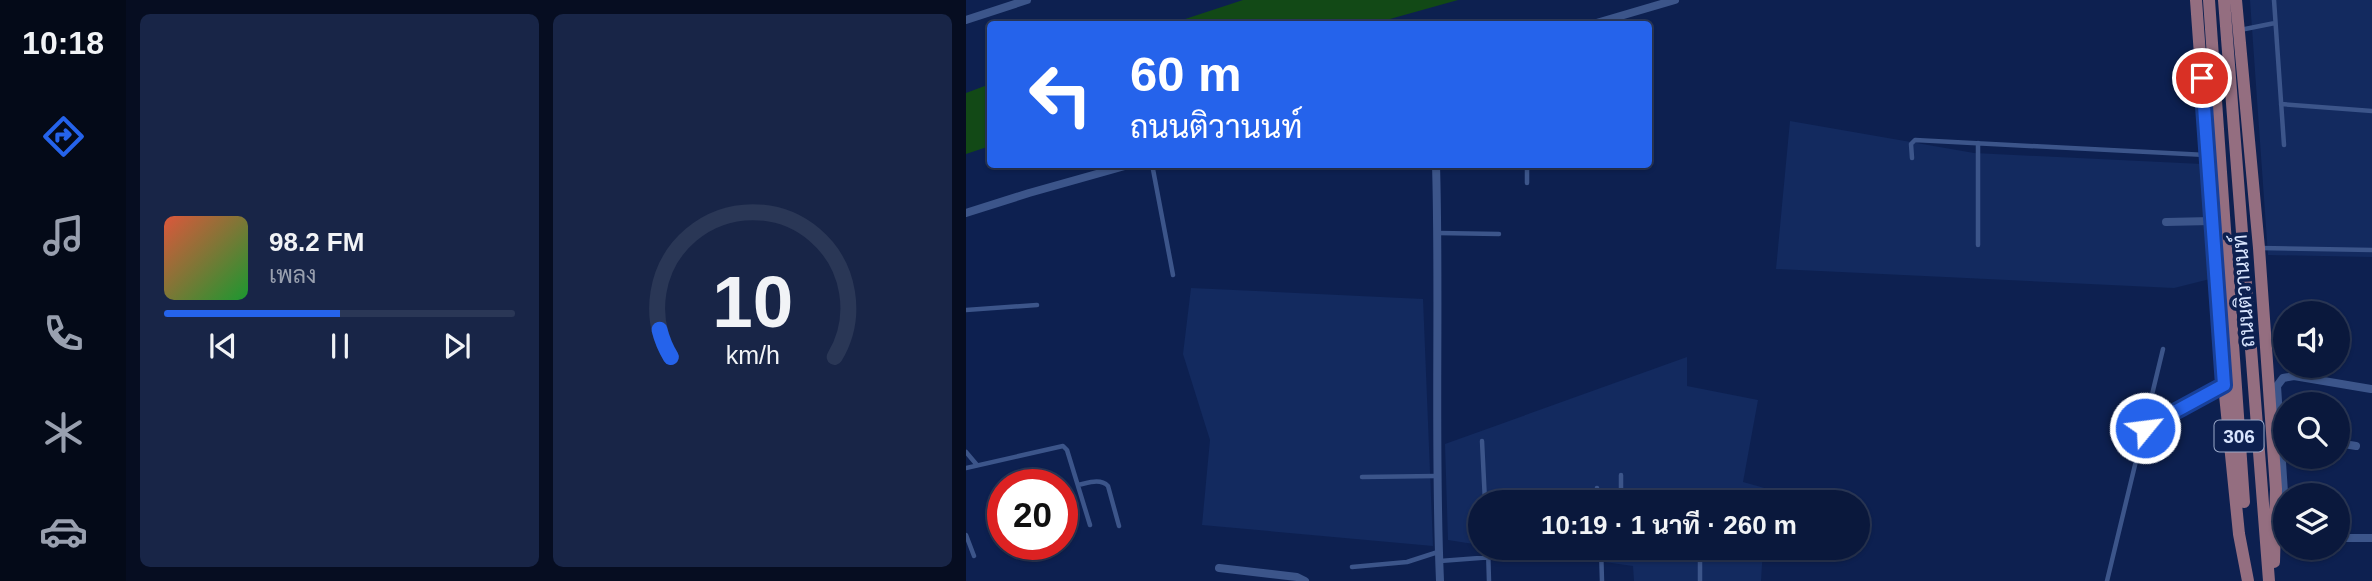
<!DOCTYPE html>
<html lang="th">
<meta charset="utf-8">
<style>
body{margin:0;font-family:Helvetica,Sarabun,sans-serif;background:#182547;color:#f1f3f6;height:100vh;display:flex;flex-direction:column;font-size:26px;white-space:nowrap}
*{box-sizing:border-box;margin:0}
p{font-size:23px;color:#99a0af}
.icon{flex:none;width:38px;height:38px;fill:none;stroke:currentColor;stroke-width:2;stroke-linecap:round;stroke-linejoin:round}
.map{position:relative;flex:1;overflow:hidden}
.drawer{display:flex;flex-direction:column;gap:14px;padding:14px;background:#060d21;width:840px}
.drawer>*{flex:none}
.top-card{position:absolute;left:21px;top:21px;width:665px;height:147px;border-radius:7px;box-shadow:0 2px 5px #0004,0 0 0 2px #2a3756;background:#2563eb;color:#fff;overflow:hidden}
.tools{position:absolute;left:1307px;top:301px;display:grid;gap:14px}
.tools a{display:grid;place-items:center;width:77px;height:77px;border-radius:50%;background:#0a183c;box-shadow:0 2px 5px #0004,0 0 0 2px #2a3756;font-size:35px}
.speed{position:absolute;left:21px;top:469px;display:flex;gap:14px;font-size:35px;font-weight:700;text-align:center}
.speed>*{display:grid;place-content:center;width:91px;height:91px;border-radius:50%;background:#0a183c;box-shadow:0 2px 5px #0004,0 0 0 2px #2a3756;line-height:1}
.speed .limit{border:10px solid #d22;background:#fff;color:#111}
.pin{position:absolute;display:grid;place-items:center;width:60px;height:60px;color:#fff;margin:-30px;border:4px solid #fff;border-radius:50%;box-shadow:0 2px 7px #0007}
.me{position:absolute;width:77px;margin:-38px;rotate:61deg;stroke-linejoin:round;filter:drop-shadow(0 0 5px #0008)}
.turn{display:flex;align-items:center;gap:24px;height:147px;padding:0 28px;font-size:32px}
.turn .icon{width:91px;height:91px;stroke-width:2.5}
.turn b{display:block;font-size:49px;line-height:60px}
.drawer .tile{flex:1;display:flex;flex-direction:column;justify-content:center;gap:10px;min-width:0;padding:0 24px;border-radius:10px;background:#182547}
.drawer .dial{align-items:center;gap:0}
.dial svg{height:182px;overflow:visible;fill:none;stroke:#2a3756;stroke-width:7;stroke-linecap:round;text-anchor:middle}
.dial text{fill:#f1f3f6;stroke:none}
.song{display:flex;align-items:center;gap:21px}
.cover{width:84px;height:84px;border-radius:10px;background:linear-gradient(135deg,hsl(10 70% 55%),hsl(130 70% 35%))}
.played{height:7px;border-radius:4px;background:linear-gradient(90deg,#2563eb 50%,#2a3756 50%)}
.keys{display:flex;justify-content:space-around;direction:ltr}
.drawer .tiles{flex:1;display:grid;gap:14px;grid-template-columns:repeat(2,1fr)}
.trip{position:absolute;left:502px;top:490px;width:402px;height:70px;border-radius:35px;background:#0a183c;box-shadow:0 2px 5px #0004,0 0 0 2px #2a3756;font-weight:700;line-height:70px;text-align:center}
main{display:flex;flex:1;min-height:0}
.tab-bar{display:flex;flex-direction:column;width:126px;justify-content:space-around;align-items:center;background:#040a18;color:#99a0af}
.tab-bar .icon{width:49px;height:49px}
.tab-bar .selected{color:#2563eb}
.tab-bar b{font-size:32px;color:#f1f3f6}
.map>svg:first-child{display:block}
.built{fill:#132a5f}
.water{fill:#124916}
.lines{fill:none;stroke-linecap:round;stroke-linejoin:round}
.lane{stroke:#3c558a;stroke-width:4.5}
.street{stroke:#3c558a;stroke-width:8}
.primary{stroke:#946e80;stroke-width:12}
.route-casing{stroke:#184099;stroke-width:18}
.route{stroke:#2563eb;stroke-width:12}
.labels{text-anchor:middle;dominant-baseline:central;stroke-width:7;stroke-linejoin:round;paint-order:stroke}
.shield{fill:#0d2050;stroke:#9ba9c9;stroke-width:2}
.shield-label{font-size:19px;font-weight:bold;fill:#d8e4fd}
.street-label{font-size:21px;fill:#d8e4fd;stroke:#0d2050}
</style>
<main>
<nav class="tab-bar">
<b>10:18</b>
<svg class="icon selected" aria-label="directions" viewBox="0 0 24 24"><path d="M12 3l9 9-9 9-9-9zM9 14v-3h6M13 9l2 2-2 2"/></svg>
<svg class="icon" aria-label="music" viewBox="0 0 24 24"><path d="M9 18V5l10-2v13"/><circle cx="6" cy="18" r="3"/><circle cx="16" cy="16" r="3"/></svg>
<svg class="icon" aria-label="phone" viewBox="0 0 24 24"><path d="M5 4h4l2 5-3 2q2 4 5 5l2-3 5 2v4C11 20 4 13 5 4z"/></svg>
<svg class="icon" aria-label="climate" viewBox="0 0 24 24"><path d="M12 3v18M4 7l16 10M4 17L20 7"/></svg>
<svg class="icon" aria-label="car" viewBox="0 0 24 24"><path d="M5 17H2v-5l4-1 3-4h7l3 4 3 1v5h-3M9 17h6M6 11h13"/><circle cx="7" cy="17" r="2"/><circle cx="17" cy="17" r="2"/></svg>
</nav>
<section class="drawer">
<div class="tiles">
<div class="tile">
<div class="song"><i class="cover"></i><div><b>98.2 FM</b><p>เพลง</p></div></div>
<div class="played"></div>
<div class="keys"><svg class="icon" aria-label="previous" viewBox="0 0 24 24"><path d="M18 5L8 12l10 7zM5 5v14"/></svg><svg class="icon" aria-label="pause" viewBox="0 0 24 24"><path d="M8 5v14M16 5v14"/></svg><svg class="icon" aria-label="next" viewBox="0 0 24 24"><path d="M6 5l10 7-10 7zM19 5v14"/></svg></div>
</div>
<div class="tile dial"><svg viewBox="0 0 100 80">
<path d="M14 69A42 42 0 1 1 86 69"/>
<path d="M14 69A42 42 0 0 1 9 57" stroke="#2563eb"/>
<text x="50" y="56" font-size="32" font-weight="700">10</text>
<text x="50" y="72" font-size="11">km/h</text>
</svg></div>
</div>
</section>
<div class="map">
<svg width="1406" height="581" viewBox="0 0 1406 581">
<rect width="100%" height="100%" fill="#0d2050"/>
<path class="built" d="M1284 0H1406V257L1302 255Z
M824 121 1008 153 1236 164 1244 279 1208 288 810 269Z
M225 288 457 299 467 546 236 525 244 440 217 354Z
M721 357V386L792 400 777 482 802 489 801 502H514V545L482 540 479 444Z
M538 548H797L795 581H668L667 566Z"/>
<path class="water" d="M277 0H492L406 24H204Z
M24 84V146L0 154V93Z"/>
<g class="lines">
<path class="lane" d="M1308 0 1318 145
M1274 30 1309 23
M1315 104 1406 111
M946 158 945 144 949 140 1240 155
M186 164 207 275
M561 183V164
M472 233 533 234
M1012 245V143
M1294 248 1406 250
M0 310 71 305
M1179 428 1257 385
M516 441 519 502
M0 452 11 465
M0 468 97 446 101 450 124 525
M655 475V502
M396 477 470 476
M112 485C122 483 134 478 142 486L153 526
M631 488 632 502
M0 535 8 556
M522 548 523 581
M635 548 636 581
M734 548V581
M474 561 635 549
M386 567 441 562 472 552
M1141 581 1197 349"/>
<path class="street" d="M0 20 61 0
M627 24 709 0
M470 164C474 303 468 442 474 581
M0 213 63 193 166 164
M1200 222 1245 221
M1372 443 1390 446
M1318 492 1336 495
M1320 523 1311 386 1317 378 1328 376 1405 389
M1372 538H1406
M253 568 331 577 339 581"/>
<path class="primary" d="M1230 0 1258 385 1273 534 1282 581
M1243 0 1278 502
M1258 0 1303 581
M1270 0 1293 248 1310 489 1308 562"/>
</g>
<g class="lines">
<defs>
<path id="route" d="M1179 428 1258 385 1236 78"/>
</defs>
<use href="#route" class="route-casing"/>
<use href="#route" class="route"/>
</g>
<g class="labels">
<rect class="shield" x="1248.5" y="420.5" width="49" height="31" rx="5"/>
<g class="shield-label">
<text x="1273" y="436">306</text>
</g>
<g class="street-label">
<text transform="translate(1277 291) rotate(-94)">ถนนติวานนท์</text>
</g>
</g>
</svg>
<div class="tools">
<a><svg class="icon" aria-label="sound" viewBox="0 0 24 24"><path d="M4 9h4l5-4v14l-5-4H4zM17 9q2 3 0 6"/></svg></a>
<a><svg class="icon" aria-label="search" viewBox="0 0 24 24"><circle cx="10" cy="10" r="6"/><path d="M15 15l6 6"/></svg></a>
<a><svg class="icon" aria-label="layers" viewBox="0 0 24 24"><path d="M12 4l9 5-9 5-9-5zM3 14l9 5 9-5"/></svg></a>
</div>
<div class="speed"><div class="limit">20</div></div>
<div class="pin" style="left:1236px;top:78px;background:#d93025"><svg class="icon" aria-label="arrive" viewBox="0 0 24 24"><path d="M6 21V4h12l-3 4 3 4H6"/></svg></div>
<svg class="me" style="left:1179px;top:428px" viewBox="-20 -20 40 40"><circle r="17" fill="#2563eb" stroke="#fff" stroke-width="3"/><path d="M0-11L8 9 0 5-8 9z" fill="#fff"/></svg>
<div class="trip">10:19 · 1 นาที · 260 m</div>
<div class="top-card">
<div class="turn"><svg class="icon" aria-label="left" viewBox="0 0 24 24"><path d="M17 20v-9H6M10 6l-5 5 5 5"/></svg><div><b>60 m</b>ถนนติวานนท์</div></div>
</div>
</div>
</main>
